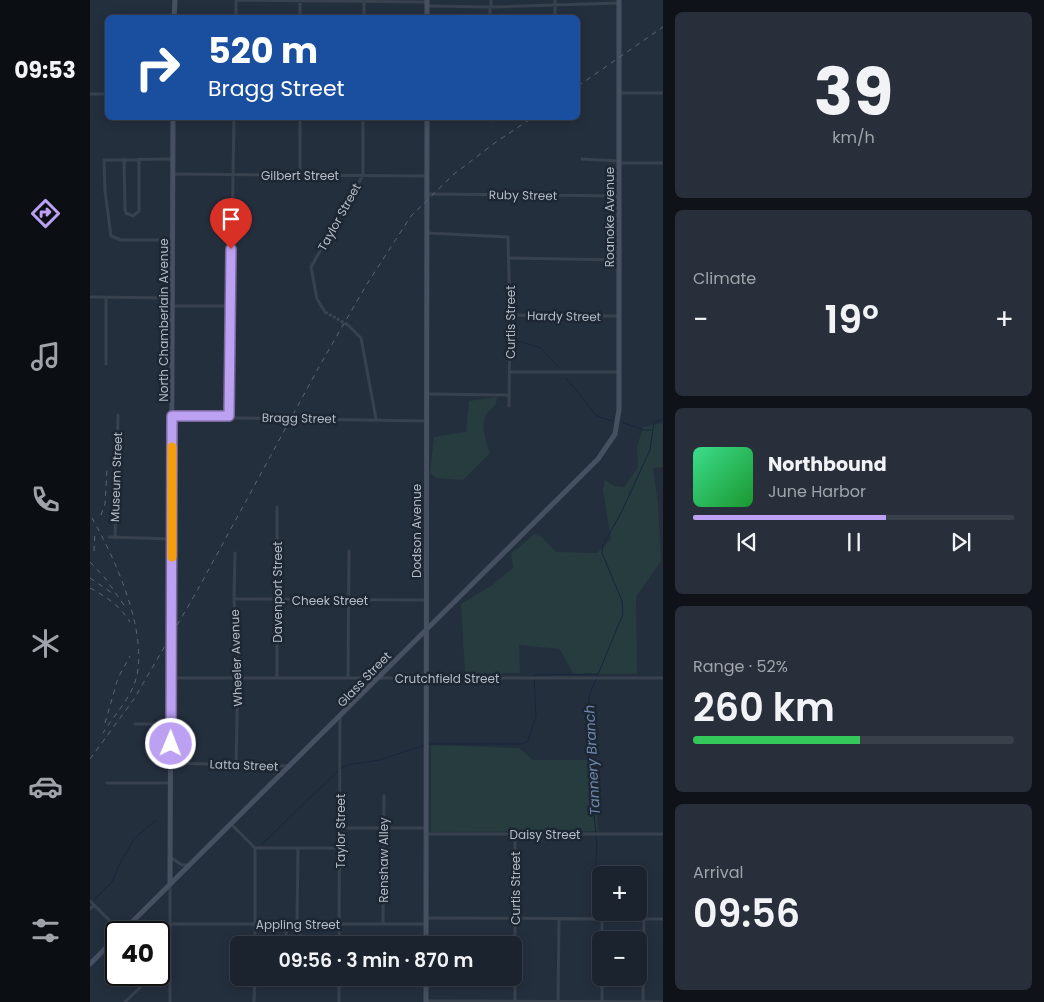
<!DOCTYPE html>
<meta charset="utf-8">
<style>
body{margin:0;font-family:Poppins,sans-serif;background:#282f3a;color:#f1f3f6;height:100vh;display:flex;flex-direction:column;font-size:19px;white-space:nowrap}
*{box-sizing:border-box;margin:0}
p{font-size:16px;color:#a0a4aa}
.icon{flex:none;width:28px;height:28px;fill:none;stroke:currentColor;stroke-width:2;stroke-linecap:round;stroke-linejoin:round}
.map{position:relative;flex:1;overflow:hidden}
.sheet{display:flex;flex-direction:column;gap:12px;padding:12px;background:#0f1319;width:381px}
.sheet>*{flex:none}
.top-card{position:absolute;left:15px;top:15px;width:475px;height:105px;border-radius:8px;box-shadow:0 2px 12px #0003,0 0 0 1px #39404a;background:#1a4fa0;color:#fff;overflow:hidden}
.buttons{position:absolute;left:502px;top:866px;display:grid;gap:10px}
.buttons a{display:grid;place-items:center;width:55px;height:55px;border-radius:8px;background:#1b232e;box-shadow:0 2px 12px #0003,0 0 0 1px #39404a;font-size:25px}
.speed{position:absolute;left:15px;top:921px;display:flex;gap:10px;font-size:25px;font-weight:700;text-align:center}
.speed>*{display:grid;place-content:center;width:65px;height:65px;border-radius:50%;background:#1b232e;box-shadow:0 2px 12px #0003,0 0 0 1px #39404a;line-height:1}
.speed .limit{border:2px solid #111;border-radius:8px;background:#fff;color:#111}
.pin{position:absolute;display:grid;place-items:center;width:42px;height:42px;color:#fff;margin:-51px -21px;border-radius:50% 50% 50% 0;rotate:-45deg;box-shadow:0 0 5px #0007}
.pin .icon{rotate:45deg}
.me{position:absolute;width:55px;margin:-28px;rotate:1deg;stroke-linejoin:round;filter:drop-shadow(0 0 4px #0008)}
.turn{display:flex;align-items:center;gap:18px;height:105px;padding:0 20px;font-size:22px}
.turn .icon{width:65px;height:65px;stroke-width:2.5}
.turn b{display:block;font-size:35px;line-height:42px}
.big{font-size:38px;font-weight:600;line-height:1.1}
.sheet .widget{flex:1;display:flex;flex-direction:column;justify-content:center;gap:8px;min-width:0;padding:0 18px;border-radius:8px;background:#282f3a}
.sheet .dial{align-items:center;gap:0}
.dial b{font-size:65px;line-height:1}
.song{display:flex;align-items:center;gap:15px}
.cover{width:60px;height:60px;border-radius:8px;background:linear-gradient(135deg,hsl(150 70% 55%),hsl(130 70% 35%))}
.played{height:5px;border-radius:2px;background:linear-gradient(90deg,#bca0f2 60%,#39404a 60%)}
.keys{display:flex;justify-content:space-around;direction:ltr}
.heat{display:flex;justify-content:space-between;align-items:center;font-size:28px;direction:ltr}
.charge{height:8px;border-radius:4px;background:linear-gradient(90deg,#34c759 52%,#39404a 0)}
.trip{position:absolute;left:140px;top:936px;width:292px;height:50px;border-radius:8px;background:#1b232e;box-shadow:0 2px 12px #0003,0 0 0 1px #39404a;font-weight:600;line-height:50px;text-align:center}
main{display:flex;flex:1;min-height:0}
.dock{display:flex;flex-direction:column;width:90px;justify-content:space-around;align-items:center;background:#0b0e12;color:#a0a4aa}
.dock .icon{width:35px;height:35px}
.dock .on{color:#bca0f2}
.dock b{font-size:22px;color:#f1f3f6}
.map>svg:first-child{display:block}
.green{fill:#263c3f}
.lines{fill:none;stroke-linecap:round;stroke-linejoin:round}
.stream{stroke:#17263c;stroke-width:1}
.street-tunnel{stroke:#3a4453;stroke-width:3;stroke-dasharray:3 1.5;stroke-linecap:butt}
.street{stroke:#38414e;stroke-width:3}
.secondary{stroke:#465061;stroke-width:5}
.rail{stroke:#5a6575;stroke-width:1;stroke-dasharray:5 5;stroke-linecap:butt}
.route-casing{stroke:#7a689d;stroke-width:12}
.route{stroke:#bca0f2;stroke-width:9}
.slow{stroke:#f59e0b;stroke-width:9}
.labels{text-anchor:middle;dominant-baseline:central;stroke-width:5;stroke-linejoin:round;paint-order:stroke}
.street-label{font-size:12px;fill:#b4bcc9;stroke:#1d2633}
.water-label{font-size:14px;font-style:italic;fill:#6d86a8;stroke:#1d2633}
</style>
<main>
<nav class="dock">
<b>09:53</b>
<svg class="icon on" aria-label="directions" viewBox="0 0 24 24"><path d="M12 3l9 9-9 9-9-9zM9 14v-3h6M13 9l2 2-2 2"/></svg>
<svg class="icon" aria-label="music" viewBox="0 0 24 24"><path d="M9 18V5l10-2v13"/><circle cx="6" cy="18" r="3"/><circle cx="16" cy="16" r="3"/></svg>
<svg class="icon" aria-label="phone" viewBox="0 0 24 24"><path d="M5 4h4l2 5-3 2q2 4 5 5l2-3 5 2v4C11 20 4 13 5 4z"/></svg>
<svg class="icon" aria-label="climate" viewBox="0 0 24 24"><path d="M12 3v18M4 7l16 10M4 17L20 7"/></svg>
<svg class="icon" aria-label="car" viewBox="0 0 24 24"><path d="M5 17H2v-5l4-1 3-4h7l3 4 3 1v5h-3M9 17h6M6 11h13"/><circle cx="7" cy="17" r="2"/><circle cx="17" cy="17" r="2"/></svg>
<svg class="icon" aria-label="filters" viewBox="0 0 24 24"><path d="M4 7h16M4 17h16"/><circle cx="9" cy="7" r="2"/><circle cx="15" cy="17" r="2"/></svg>
</nav>
<div class="map">
<svg width="573" height="1002" viewBox="0 0 573 1002">
<rect width="100%" height="100%" fill="#242f3e"/>
<path class="green" d="M407 397C407 407 401 407 397 414 390 423 396 443 400 453L373 480 347 478 340 473 344 437 376 432 379 401Z
M573 423V467L563 468 568 503 571 561 546 597 547 674H483L470 649 429 645 430 673H375L371 604 401 586 423 568 421 554 444 534 452 537 466 552 507 553 521 539 513 490 515 480 524 486 534 487 548 467 547 447 553 427Z
M341 745 429 748 443 760H505L508 831 341 832Z"/>
<g class="lines">
<path class="stream" d="M424 340 451 348 469 368
M476 378 507 416 522 421
M533 423 554 430H561
M339 744H431L438 741 446 716 444 675 507 674
M172 844 249 770 257 765 289 760 335 745
M4 900 22 882 29 865 44 839 66 820
M504 918 503 895 507 847 497 736 499 696 533 614 532 601 512 553 513 545 531 513 560 450 564 422 573 420"/>
<path class="street-tunnel" d="M235 312 258 325"/>
<path class="street" d="M147 0 337 2
M401 0V7
M337 6 401 7 529 3
M400 7V18
M146 18V0
M210 18V1
M274 18V2
M465 18V0
M529 93H573
M0 94H18
M210 118V175
M402 118V120
M34 159 35 209 36 213 43 216 49 211V159
M82 159 14 160 15 191 21 236 31 240H83
M492 159 529 161
M529 163H573
M84 174 337 176
M337 194 529 196
M337 233 418 237 420 315 419 406
M420 258 528 260
M0 297 82 298
M83 306H139
M235 312 227 299 221 267 273 175V118
M420 315 527 316
M258 325 271 338 286 419
M16 364V297
M420 372H528
M337 394 418 395
M139 416 144 118
M82 417 336 421
M19 537 81 539
M25 538 28 415
M145 553 144 599 148 677 146 764
M144 599 336 600
M187 677V507
M258 677 259 551
M81 678H573
M45 724H81
M80 763 198 766
M17 783H80
M141 824 165 848H250
M250 828H336
M337 834H573
M80 857 92 865H99
M0 901 31 932
M0 909 4 905
M337 918 573 919
M80 924H336
M196 924V945
M207 924 208 849
M293 924 294 796
M512 940V919
M165 945V848
M210 945V924
M249 945 250 717
M69 970 80 961
M69 971 80 984
M336 1001 573 1002
M35 1002 63 975
M80 1002V884
M164 1002 165 978
M249 1002V978
M425 1002V834
M468 1002 469 919
M512 1002V978
M553 1002 554 919"/>
<path class="secondary" d="M337 0V18
M84 18 85 0
M80 884 83 118
M32 932 508 459 525 434 529 410V0
M336 945C338 669 336 393 337 118
M0 964 26 938
M336 1002V978"/>
<path class="rail" d="M488 86 573 27
M11 515 15 504 17 470
M2 518C25 558 62 639 44 685 37 702 23 717 13 733
M4 551 5 532
M0 562 15 578 34 605
M0 578 22 593
M0 588C17 597 30 606 40 622
M15 723 28 678 40 656
M0 759 44 699 107 591 230 365 277 284 321 216 364 174 406 142 442 118"/>
</g>
<g class="lines">
<defs>
<path id="route" d="M81 744 82 416H139L141 249"/>
</defs>
<use href="#route" class="route-casing"/>
<use href="#route" class="route"/>
<path class="slow" d="M82 557V447"/>
</g>
<g class="labels">
<g class="street-label">
<text x="210" y="175">Gilbert Street</text>
<text transform="translate(433 195) rotate(1)">Ruby Street</text>
<text transform="translate(249 217) rotate(-61)">Taylor Street</text>
<text transform="translate(519 217) rotate(-90)">Roanoke Avenue</text>
<text transform="translate(474 316) rotate(1)">Hardy Street</text>
<text transform="translate(73 320) rotate(-90)">North Chamberlain Avenue</text>
<text transform="translate(420 322) rotate(-90)">Curtis Street</text>
<text transform="translate(209 418) rotate(1)">Bragg Street</text>
<text transform="translate(26 477) rotate(-88)">Museum Street</text>
<text transform="translate(326 531) rotate(-90)">Dodson Avenue</text>
<text transform="translate(187 592) rotate(-90)">Davenport Street</text>
<text x="240" y="600">Cheek Street</text>
<text transform="translate(146 658) rotate(-92)">Wheeler Avenue</text>
<text x="357" y="678">Crutchfield Street</text>
<text transform="translate(274 679) rotate(-46)">Glass Street</text>
<text transform="translate(154 765) rotate(2)">Latta Street</text>
<text transform="translate(250 831) rotate(-90)">Taylor Street</text>
<text x="455" y="834">Daisy Street</text>
<text transform="translate(293 860) rotate(-90)">Renshaw Alley</text>
<text transform="translate(425 888) rotate(-90)">Curtis Street</text>
<text x="208" y="924">Appling Street</text>
</g>
<g class="water-label">
<text transform="translate(502 760) rotate(-93)">Tannery Branch</text>
</g>
</g>
</svg>
<div class="buttons">
<a>+</a>
<a>−</a>
</div>
<div class="speed"><div class="limit">40</div></div>
<div class="pin" style="left:141px;top:249px;background:#d93025"><svg class="icon" aria-label="arrive" viewBox="0 0 24 24"><path d="M6 21V4h12l-3 4 3 4H6"/></svg></div>
<svg class="me" style="left:81px;top:744px" viewBox="-20 -20 40 40"><circle r="17" fill="#bca0f2" stroke="#fff" stroke-width="3"/><path d="M0-11L8 9 0 5-8 9z" fill="#fff"/></svg>
<div class="trip">09:56 · 3 min · 870 m</div>
<div class="top-card">
<div class="turn"><svg class="icon" aria-label="right" viewBox="0 0 24 24"><path d="M7 20v-9h11M14 6l5 5-5 5"/></svg><div><b>520 m</b>Bragg Street</div></div>
</div>
</div>
<section class="sheet">
<div class="widget dial"><b>39</b><p>km/h</p></div>
<div class="widget"><p>Climate</p>
<div class="heat"><a>−</a><b class="big">19°</b><a>+</a></div>
</div>
<div class="widget">
<div class="song"><i class="cover"></i><div><b>Northbound</b><p>June Harbor</p></div></div>
<div class="played"></div>
<div class="keys"><svg class="icon" aria-label="previous" viewBox="0 0 24 24"><path d="M18 5L8 12l10 7zM5 5v14"/></svg><svg class="icon" aria-label="pause" viewBox="0 0 24 24"><path d="M8 5v14M16 5v14"/></svg><svg class="icon" aria-label="next" viewBox="0 0 24 24"><path d="M6 5l10 7-10 7zM19 5v14"/></svg></div>
</div>
<div class="widget"><p>Range · 52%</p><b class="big">260 km</b><div class="charge"></div></div>
<div class="widget"><p>Arrival</p><b class="big">09:56</b></div>
</section>
</main>
